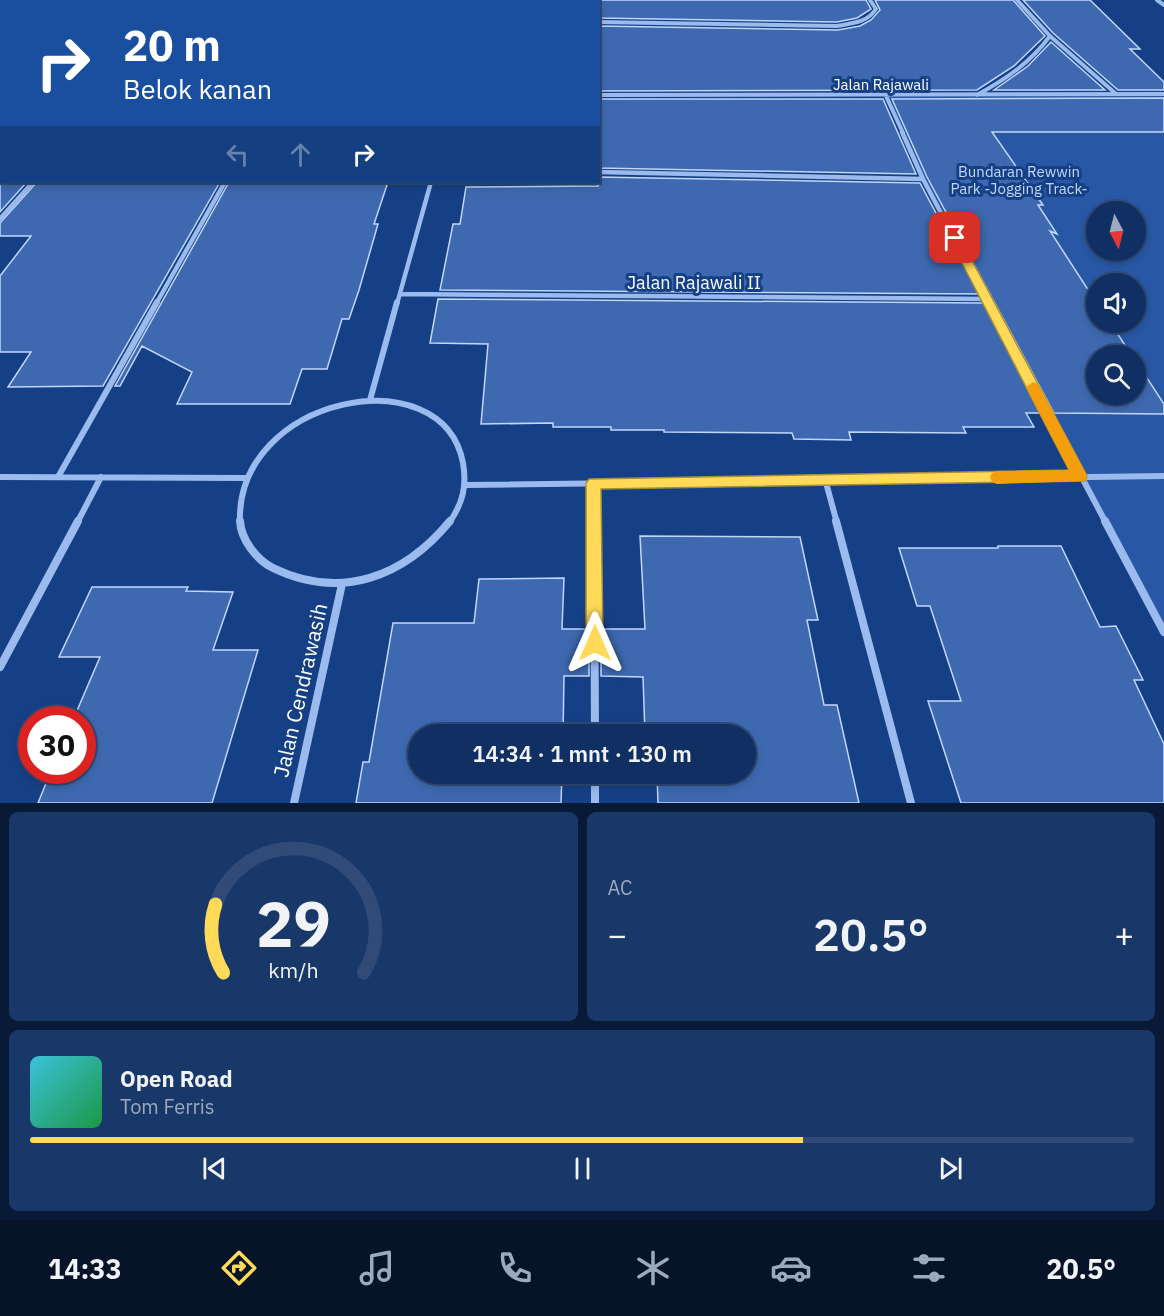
<!DOCTYPE html>
<html lang="id">
<meta charset="utf-8">
<style>
body{margin:0;font-family:"IBM Plex Sans",sans-serif;background:#19386a;color:#f1f3f6;height:100vh;display:flex;flex-direction:column;font-size:22px;white-space:nowrap}
*{box-sizing:border-box;margin:0}
p{font-size:20px;color:#9ca9bf}
.icon{flex:none;width:33px;height:33px;fill:none;stroke:currentColor;stroke-width:2;stroke-linecap:round;stroke-linejoin:round}
.map{position:relative;height:803px;overflow:hidden}
.panel{display:flex;flex-direction:column;gap:9px;padding:9px;background:#091a37;flex:1}
.panel>*{flex:none}
.guide{position:absolute;left:0px;top:0px;width:600px;height:183px;box-shadow:0 3px 9px #0003,0 0 0 2px #304b78;background:#1a4fa0;color:#fff;overflow:hidden}
.needle{width:39px;rotate:173deg}
.buttons{position:absolute;left:1086px;top:201px;display:grid;gap:12px}
.buttons a{display:grid;place-items:center;width:60px;height:60px;border-radius:50%;background:#103064;box-shadow:0 3px 9px #0003,0 0 0 2px #304b78;font-size:30px}
.speed{position:absolute;left:18px;top:706px;display:flex;gap:12px;font-size:30px;font-weight:700;text-align:center}
.speed>*{display:grid;place-content:center;width:78px;height:78px;border-radius:50%;background:#103064;box-shadow:0 3px 9px #0003,0 0 0 2px #304b78;line-height:1}
.speed .limit{border:9px solid #d22;background:#fff;color:#111}
.pin{position:absolute;display:grid;place-items:center;width:51px;height:51px;color:#fff;margin:-26px;border-radius:12px;box-shadow:0 3px 9px #0006}
.me{position:absolute;width:66px;margin:-33px;rotate:0deg;stroke-linejoin:round;filter:drop-shadow(0 0 4px #0008)}
.turn{display:flex;align-items:center;gap:21px;height:126px;padding:0 24px;font-size:27px}
.turn .icon{width:78px;height:78px;stroke-width:2.5}
.turn b{display:block;font-size:42px;line-height:51px}
.lanes{display:flex;align-items:center;height:57px;padding:0 24px;background:#0003;justify-content:center;gap:30px;direction:ltr}
.lanes .off{opacity:.35}
.big{font-size:45px;font-weight:600;line-height:1.1}
.panel .tile{flex:1;display:flex;flex-direction:column;justify-content:center;gap:9px;min-width:0;padding:0 21px;border-radius:9px;background:#19386a}
.panel .dial{align-items:center;gap:0}
.dial svg{height:156px;overflow:visible;fill:none;stroke:#304b78;stroke-width:7;stroke-linecap:round;text-anchor:middle}
.dial text{fill:#f1f3f6;stroke:none}
.song{display:flex;align-items:center;gap:18px}
.cover{width:72px;height:72px;border-radius:9px;background:linear-gradient(135deg,hsl(190 70% 55%),hsl(140 70% 35%))}
.played{height:6px;border-radius:3px;background:linear-gradient(90deg,#ffda58 70%,#304b78 70%)}
.keys{display:flex;justify-content:space-around;direction:ltr}
.heat{display:flex;justify-content:space-between;align-items:center;font-size:33px;direction:ltr}
.panel .tiles{flex:1;display:grid;gap:9px;grid-template-columns:1fr 1fr}
.tile:last-child{grid-column:span 2}
.trip{position:absolute;left:408px;top:724px;width:348px;height:60px;border-radius:30px;background:#103064;box-shadow:0 3px 9px #0003,0 0 0 2px #304b78;font-weight:600;line-height:60px;text-align:center}
.dock{display:flex;height:96px;justify-content:space-around;align-items:center;background:#061328;color:#9ca9bf}
.dock .icon{width:42px;height:42px}
.dock .selected{color:#ffda58}
.dock b{font-size:27px;color:#f1f3f6}
.map>svg:first-child{display:block}
.green{fill:#2858a5;fill-rule:evenodd}
.building{fill:#3e69b0;stroke:#c1d7fa;stroke-width:1.5}
.lines{fill:none;stroke-linecap:round;stroke-linejoin:round}
.street-far3{stroke:#9bbbee;stroke-width:4}
.street-far2{stroke:#9bbbee;stroke-width:4.5}
.street-far1{stroke:#9bbbee;stroke-width:6}
.street{stroke:#9bbbee;stroke-width:8}
.route{fill:#ffda58;stroke:#a68e39;stroke-width:1.5}
.slow{fill:#f59e0b}
.labels{text-anchor:middle;dominant-baseline:central;stroke-width:6;stroke-linejoin:round;paint-order:stroke}
.far-street-label{font-size:15px;fill:#fff;stroke:#164086}
.far-park-label{font-size:15px;fill:#c1d7fa;stroke:#164086}
.street-label{font-size:18px;fill:#fff;stroke:#164086}
.near-street-label{font-size:21px;fill:#fff;stroke:#164086}
</style>
<div class="map">
<svg width="1164" height="803" viewBox="0 0 1164 803">
<rect width="100%" height="100%" fill="#164086"/>
<path class="green" d="M1164 94V632L923 179 886 96ZM1096 212H1136V250H1096ZM1096 284H1136V322H1096ZM1096 356H1136V394H1096Z"/>
<path class="building" d="M598 0H866L871 9 857 18 837 22 598 18Z
M875 0H1013L1045 36 1014 66 977 90 598 91V26L838 30 860 26 871 20 880 10Z
M1023 0H1090L1140 49H1130L1164 82V90H1118L1053 33Z
M1051 42 1105 90H994L1028 66Z
M1164 98V132H992L1043 205H1038L1057 234 1050 231 1096 302V322H1110L1132 356H1096V394H1136V361L1164 404V414L1054 413 927 177 892 99Z
M598 99H883L916 174 598 168Z
M598 177 920 183 979 294 440 290 453 224H460L466 187 598 186Z
M0 182H27L0 212Z
M37 182H220L103 386 8 387 31 352H0V276L31 236H0V223Z
M229 182H388L374 224H378L359 290 349 319H342L327 369H302L290 404H177L192 372 142 346 120 386H115Z
M438 299 984 303 1042 413H1026L1034 427H963L966 433 849 432 851 440 794 439 792 433 664 432V430H611V427H553V423L481 424 488 344 430 343Z
M640 536 800 537 818 620H807L824 705H837L859 803H658L657 774H746V735H645L643 677 601 676V629H645Z
M998 546H1061L1100 627 1116 626 1143 680H1134L1164 744V803H961L928 701H961L930 606H917L899 548H998Z
M564 578 562 629H589V676H564L563 735H418V774H562L561 803H356L363 762H369L393 623H474L479 579Z
M92 587H188L186 591 233 592 213 650H258L212 803H38L51 771H82V720H73L100 657H59Z"/>
<g class="lines">
<path class="street-far3" d="M1017 0 1050 36 1115 93
M1157 0 1164 5
M83 2 85 0
M598 22 837 26C852 23 867 23 876 9L870 0
M598 95 1164 94
M977 95C1006 79 1030 63 1050 36
M886 96 903 133"/>
<path class="street-far2" d="M902 132 923 179 989 304
M598 172 923 179
M0 219 33 182
M401 294 986 299
M156 304 225 182
M397 304 431 182"/>
<path class="street-far1" d="M989 302 1106 523
M370 400 397 302
M0 477 245 478
M58 477 157 302
M825 479 837 523
M594 483V523
M466 485 1164 476
M77 523 101 477
M240 523C235 396 443 355 463 463 467 486 463 503 449 523"/>
<path class="street" d="M240 521C241 540 257 560 273 568 341 601 404 577 450 521
M594 521 595 735
M836 521 911 803
M1105 521 1164 632
M0 667 78 521
M595 774V803
M294 803 342 584"/>
</g>
<path class="route" d="M955 235 960 238 1085 472 1087 476 1085 481 601 489 603 643 601 649 595 652 588 649 586 643V483L589 479 1069 470 949 238Z"/>
<path class="slow" d="M1033 382 1038 384 1085 472 1087 476 1085 481 997 484 992 482 990 477 992 473 997 471 1069 470 1026 387Z"/>
<g class="labels">
<g class="far-street-label">
<text x="881" y="84">Jalan Rajawali</text>
</g>
<g class="far-park-label">
<text x="1019" y="171">Bundaran Rewwin<tspan x="1019" dy="17">Park -Jogging Track-</tspan></text>
</g>
<g class="street-label">
<text x="694" y="282">Jalan Rajawali II</text>
</g>
<g class="near-street-label">
<text transform="translate(300 690) rotate(-77)">Jalan Cendrawasih</text>
</g>
</g>
</svg>
<div class="buttons">
<a><svg class="needle" viewBox="-14 -14 28 28"><path d="M0-13l5 13h-10z" fill="#e53935"/><path d="M0 13l5-13h-10z" fill="#9ca9bf"/></svg></a>
<a><svg class="icon" aria-label="sound" viewBox="0 0 24 24"><path d="M4 9h4l5-4v14l-5-4H4zM17 9q2 3 0 6"/></svg></a>
<a><svg class="icon" aria-label="search" viewBox="0 0 24 24"><circle cx="10" cy="10" r="6"/><path d="M15 15l6 6"/></svg></a>
</div>
<div class="speed"><div class="limit">30</div></div>
<div class="pin" style="left:955px;top:238px;background:#d93025"><svg class="icon" aria-label="arrive" viewBox="0 0 24 24"><path d="M6 21V4h12l-3 4 3 4H6"/></svg></div>
<svg class="me" style="left:595px;top:643px" viewBox="-20 -20 40 40"><path d="M0-17L14 15 0 8-14 15z" fill="#ffda58" stroke="#fff" stroke-width="4"/></svg>
<div class="trip">14:34 · 1 mnt · 130 m</div>
<div class="guide">
<div class="turn"><svg class="icon" aria-label="right" viewBox="0 0 24 24"><path d="M7 20v-9h11M14 6l5 5-5 5"/></svg><div><b>20 m</b>Belok kanan</div></div>
<div class="lanes"><svg class="icon off" aria-label="left" viewBox="0 0 24 24"><path d="M17 20v-9H6M10 6l-5 5 5 5"/></svg><svg class="icon off" aria-label="ahead" viewBox="0 0 24 24"><path d="M12 20V5M6 11l6-6 6 6"/></svg><svg class="icon" aria-label="right" viewBox="0 0 24 24"><path d="M7 20v-9h11M14 6l5 5-5 5"/></svg></div>
</div>
</div>
<section class="panel">
<div class="tiles">
<div class="tile dial"><svg viewBox="0 0 100 80">
<path d="M14 69A42 42 0 1 1 86 69"/>
<path d="M14 69A42 42 0 0 1 10 34" stroke="#ffda58"/>
<text x="50" y="56" font-size="32" font-weight="700">29</text>
<text x="50" y="72" font-size="11">km/h</text>
</svg></div>
<div class="tile"><p>AC</p>
<div class="heat"><a>−</a><b class="big">20.5°</b><a>+</a></div>
</div>
<div class="tile">
<div class="song"><i class="cover"></i><div><b>Open Road</b><p>Tom Ferris</p></div></div>
<div class="played"></div>
<div class="keys"><svg class="icon" aria-label="previous" viewBox="0 0 24 24"><path d="M18 5L8 12l10 7zM5 5v14"/></svg><svg class="icon" aria-label="pause" viewBox="0 0 24 24"><path d="M8 5v14M16 5v14"/></svg><svg class="icon" aria-label="next" viewBox="0 0 24 24"><path d="M6 5l10 7-10 7zM19 5v14"/></svg></div>
</div>
</div>
</section>
<nav class="dock">
<b>14:33</b>
<svg class="icon selected" aria-label="directions" viewBox="0 0 24 24"><path d="M12 3l9 9-9 9-9-9zM9 14v-3h6M13 9l2 2-2 2"/></svg>
<svg class="icon" aria-label="music" viewBox="0 0 24 24"><path d="M9 18V5l10-2v13"/><circle cx="6" cy="18" r="3"/><circle cx="16" cy="16" r="3"/></svg>
<svg class="icon" aria-label="phone" viewBox="0 0 24 24"><path d="M5 4h4l2 5-3 2q2 4 5 5l2-3 5 2v4C11 20 4 13 5 4z"/></svg>
<svg class="icon" aria-label="climate" viewBox="0 0 24 24"><path d="M12 3v18M4 7l16 10M4 17L20 7"/></svg>
<svg class="icon" aria-label="car" viewBox="0 0 24 24"><path d="M5 17H2v-5l4-1 3-4h7l3 4 3 1v5h-3M9 17h6M6 11h13"/><circle cx="7" cy="17" r="2"/><circle cx="17" cy="17" r="2"/></svg>
<svg class="icon" aria-label="filters" viewBox="0 0 24 24"><path d="M4 7h16M4 17h16"/><circle cx="9" cy="7" r="2"/><circle cx="15" cy="17" r="2"/></svg>
<b>20.5°</b>
</nav>
